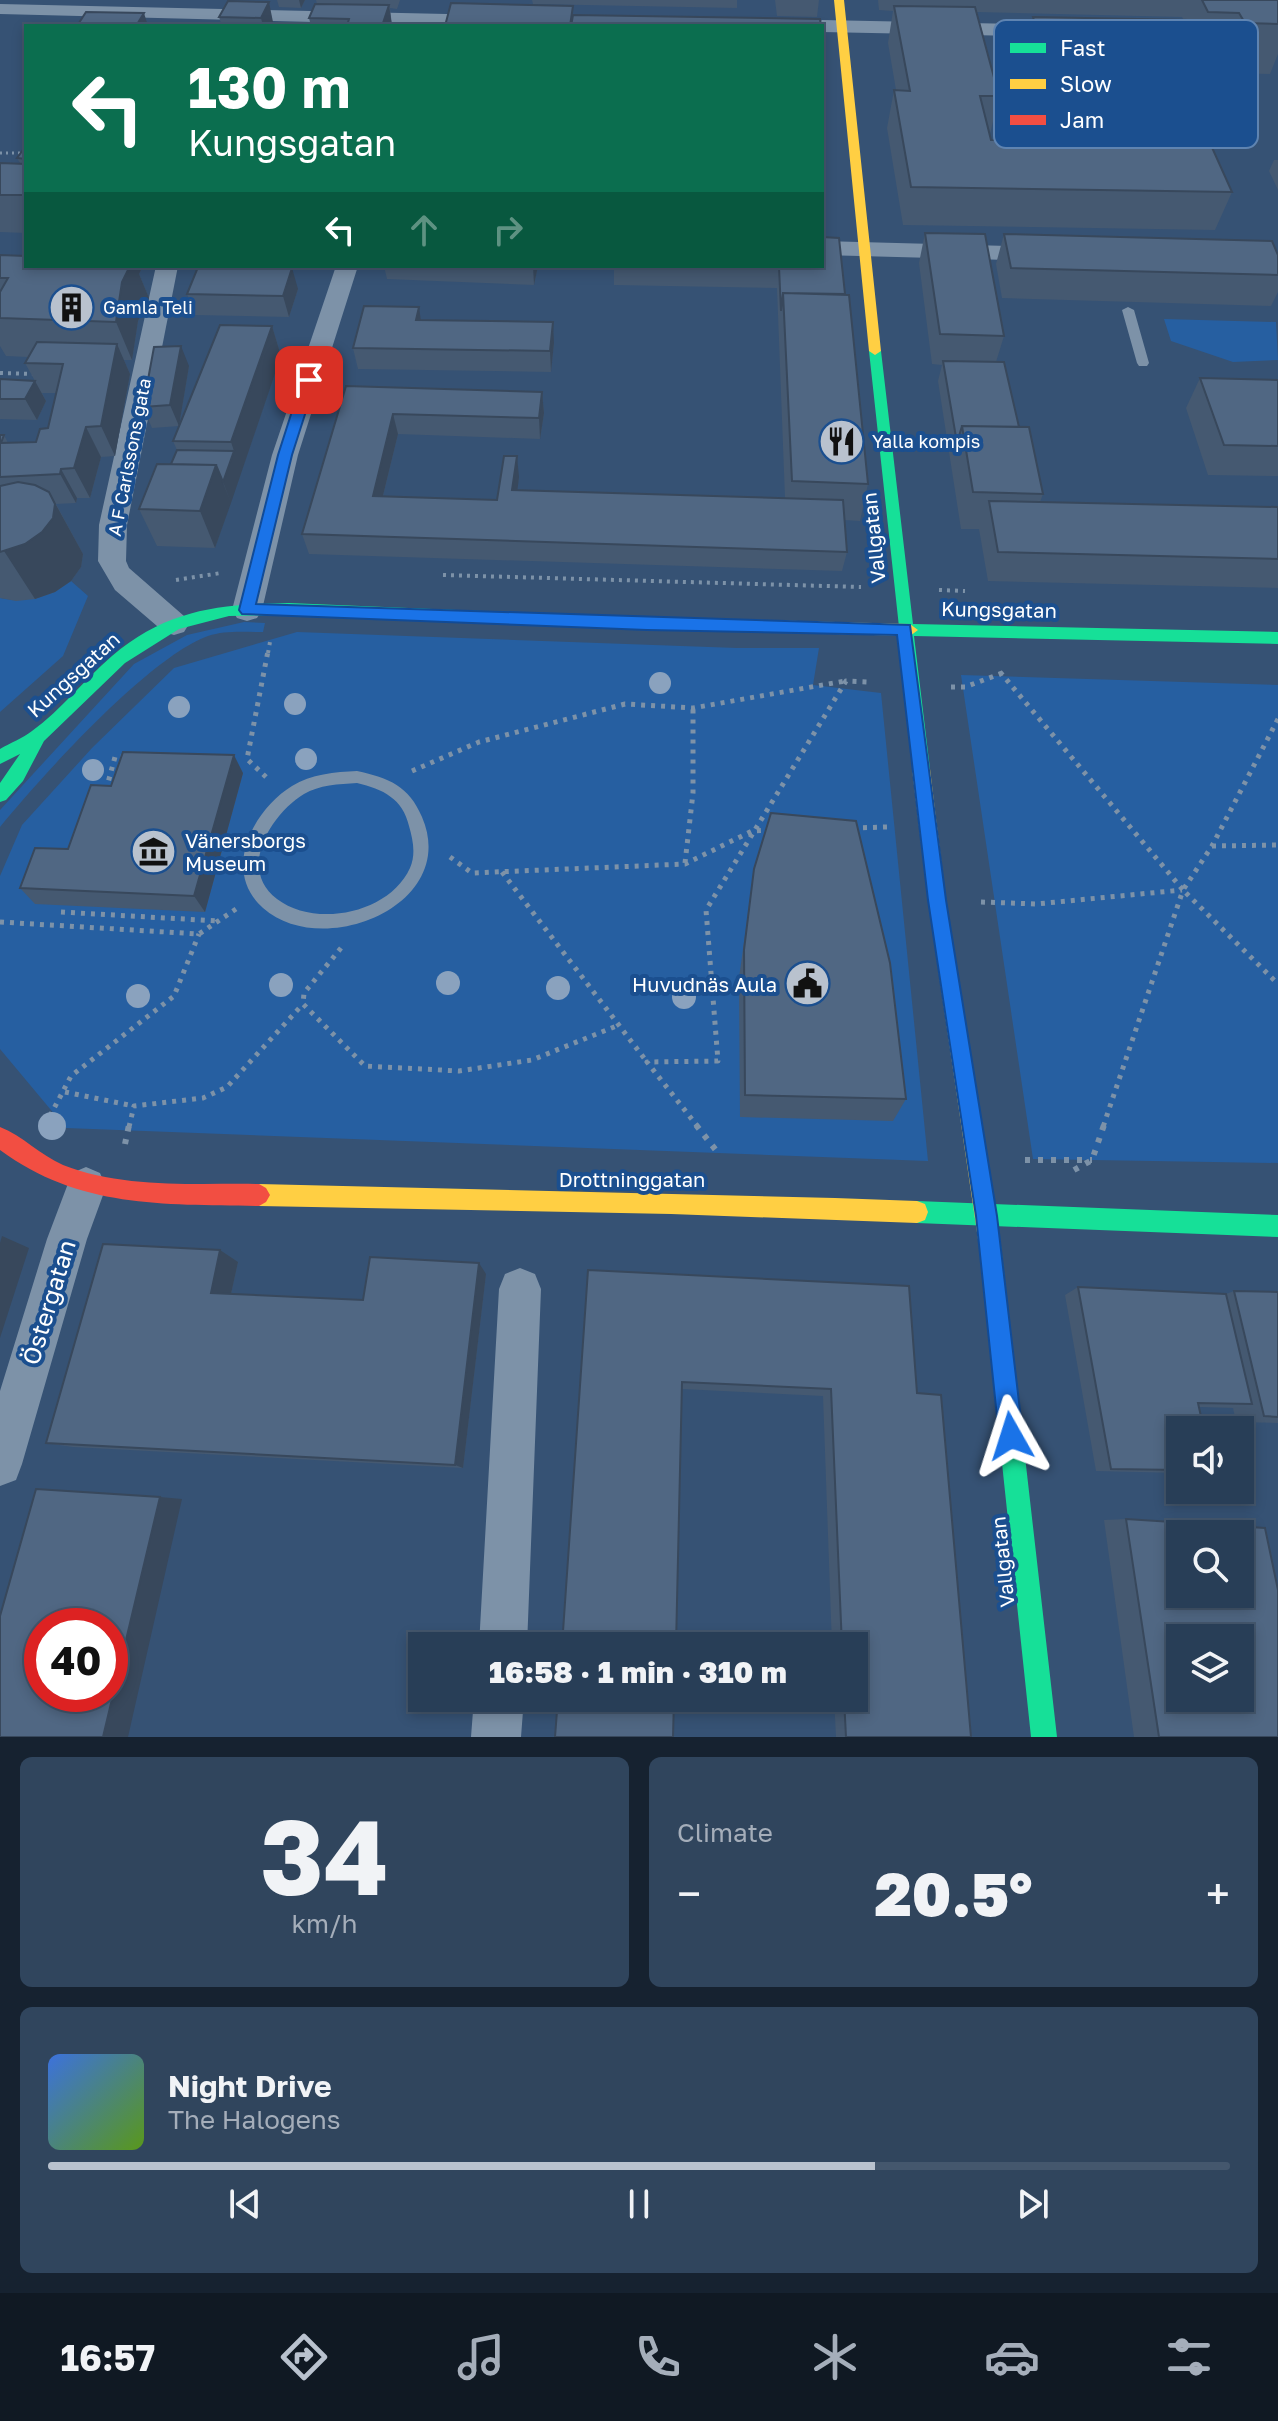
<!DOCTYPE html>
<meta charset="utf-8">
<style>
body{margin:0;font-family:"Golos Text",sans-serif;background:#30455d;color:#f1f3f6;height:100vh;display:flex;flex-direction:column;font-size:30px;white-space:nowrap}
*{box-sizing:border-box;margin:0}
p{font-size:26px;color:#a5aeba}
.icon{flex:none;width:44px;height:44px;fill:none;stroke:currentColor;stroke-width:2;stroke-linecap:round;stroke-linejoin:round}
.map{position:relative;height:1737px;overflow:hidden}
.side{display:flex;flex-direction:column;gap:20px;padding:20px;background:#162230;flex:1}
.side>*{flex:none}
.hud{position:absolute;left:24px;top:24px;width:800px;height:244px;border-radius:0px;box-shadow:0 4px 12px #0003,0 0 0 2px #44576d;background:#0b6e4f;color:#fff;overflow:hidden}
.controls{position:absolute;left:1166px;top:1416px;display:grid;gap:16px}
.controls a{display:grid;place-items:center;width:88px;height:88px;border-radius:0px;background:#283e57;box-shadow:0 4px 12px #0003,0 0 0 2px #44576d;font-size:40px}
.speed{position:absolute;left:24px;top:1608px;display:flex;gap:16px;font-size:40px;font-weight:700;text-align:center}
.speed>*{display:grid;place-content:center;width:104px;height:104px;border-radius:50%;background:#283e57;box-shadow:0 4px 12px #0003,0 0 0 2px #44576d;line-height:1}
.speed .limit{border:12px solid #d22;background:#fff;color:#111}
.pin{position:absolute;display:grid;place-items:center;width:68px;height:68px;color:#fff;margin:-34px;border-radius:16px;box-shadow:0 4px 12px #0006}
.me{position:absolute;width:88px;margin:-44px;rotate:354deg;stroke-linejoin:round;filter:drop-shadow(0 0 6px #0008)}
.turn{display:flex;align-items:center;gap:28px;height:168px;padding:0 32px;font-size:36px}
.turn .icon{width:104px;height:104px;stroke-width:2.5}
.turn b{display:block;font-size:56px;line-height:68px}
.lanes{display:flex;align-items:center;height:76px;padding:0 32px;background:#0003;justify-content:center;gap:40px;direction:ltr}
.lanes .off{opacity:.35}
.big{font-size:60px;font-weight:800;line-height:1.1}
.side .widget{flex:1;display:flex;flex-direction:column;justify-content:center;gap:12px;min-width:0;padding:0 28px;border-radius:12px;background:#30455d}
.side .dial{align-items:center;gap:0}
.dial b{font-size:104px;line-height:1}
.song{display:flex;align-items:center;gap:24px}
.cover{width:96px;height:96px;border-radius:12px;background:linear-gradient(135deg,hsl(220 70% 55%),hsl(90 70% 35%))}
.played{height:8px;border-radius:4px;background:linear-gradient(90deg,#b9c2ce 70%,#44576d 70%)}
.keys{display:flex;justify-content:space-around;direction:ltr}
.heat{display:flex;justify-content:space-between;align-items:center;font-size:44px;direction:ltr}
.side .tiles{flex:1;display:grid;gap:20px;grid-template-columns:1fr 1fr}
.widget:last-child{grid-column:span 2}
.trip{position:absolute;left:408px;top:1632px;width:460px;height:80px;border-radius:0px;background:#283e57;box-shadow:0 4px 12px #0003,0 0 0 2px #44576d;font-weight:800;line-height:80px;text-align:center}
.tabs{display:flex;height:128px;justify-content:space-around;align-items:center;background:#101923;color:#a5aeba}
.tabs .icon{width:56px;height:56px}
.tabs .selected{color:#b9c2ce}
.tabs b{font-size:36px;color:#f1f3f6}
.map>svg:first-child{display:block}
.green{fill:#265fa1}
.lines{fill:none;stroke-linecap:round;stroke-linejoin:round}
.path-far3{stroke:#7d92a8;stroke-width:3;stroke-dasharray:2 4;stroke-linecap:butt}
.path-far2{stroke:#7d92a8;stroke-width:4;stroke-dasharray:3 5;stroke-linecap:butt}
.path-far1{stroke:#7d92a8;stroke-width:5;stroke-dasharray:4 6;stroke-linecap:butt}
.path{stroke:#7d92a8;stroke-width:6;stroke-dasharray:5 8;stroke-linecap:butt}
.lane{fill:#7d92a8;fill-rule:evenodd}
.street{fill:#7d92a8;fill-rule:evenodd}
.fast{fill:#16e098;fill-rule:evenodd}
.slow{fill:#ffcf43;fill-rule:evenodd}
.jam{fill:#f24e42;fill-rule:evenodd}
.tree{fill:#8aa2be}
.wall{fill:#455971}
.shaded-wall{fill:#38485c}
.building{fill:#506783;stroke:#38485c;stroke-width:2;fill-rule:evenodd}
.route{fill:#1a73e8;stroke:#114b97;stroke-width:2}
.labels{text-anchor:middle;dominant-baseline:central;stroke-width:8;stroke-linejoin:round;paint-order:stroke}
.far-poi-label{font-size:18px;fill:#fff;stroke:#1b4f8f;text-anchor:start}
.far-street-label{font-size:18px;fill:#fff;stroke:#1b4f8f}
.street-label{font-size:20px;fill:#fff;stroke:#1b4f8f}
.poi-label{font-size:20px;fill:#fff;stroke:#1b4f8f;text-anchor:start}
.near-street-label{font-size:24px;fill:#fff;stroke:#1b4f8f}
.key{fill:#1b4f8f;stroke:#5f84b1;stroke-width:2}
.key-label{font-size:22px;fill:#fff}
</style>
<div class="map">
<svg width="1278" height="1737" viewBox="0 0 1278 1737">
<rect width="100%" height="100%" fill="#365274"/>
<path class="green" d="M1164 319 1276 322 1278 360 1233 362 1171 341Z
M71 581 88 596 63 656 0 712V598C25 603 50 596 71 581Z
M244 622 265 623 263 632C245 632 225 630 208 636 149 657 41 777 0 827V810L134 664 187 635Z
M297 632 737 648H819L813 685 881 693 928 1161 66 1128 0 1049V876L22 825 92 748 174 668Z
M961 675 1278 685V1163L1033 1159Z"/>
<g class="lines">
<path class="path-far3" d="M0 153H26"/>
<path class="path-far2" d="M0 373 35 374
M443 575 861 587
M176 580 221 573
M939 590 965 591
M268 653 270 642"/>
<path class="path-far1" d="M1000 672 1183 890 1103 1127
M951 687H965L1005 672
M1278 719 1212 846 1183 890 1278 984
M412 771 479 742 625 704 693 708 845 681
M266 777 247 759 268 651
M106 790 115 757H126
M853 828 887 827
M1212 846 1278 845
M450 857 472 873 685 864 752 831 771 830
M685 863 693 793V708
M502 872 647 1062
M981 902 1036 904 1182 890
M61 912 218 921
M0 922 199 934 236 909
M341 948 304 993 303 1004 365 1066 459 1071 532 1060 619 1025
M65 1092 134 1106
M50 1116 71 1076 174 996 199 934
M129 1127 134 1106 203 1098 227 1087 303 1004
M698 1127 647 1062 718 1061 706 910 846 681 869 682"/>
<path class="path" d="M696 1125 719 1154
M125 1144 129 1125
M1025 1160H1092
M1074 1170 1092 1160 1104 1125"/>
<path class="lane" d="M1128 307 1134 310 1149 363 1147 366H1139L1137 363 1122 310Z
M357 771C389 778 409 786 422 817 460 905 323 961 263 908 221 871 253 810 292 786 311 774 335 772 357 771ZM357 783C383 789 403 799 409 826 413 840 416 854 410 868 389 914 315 928 277 899 237 869 271 814 304 794 319 785 339 784 357 783Z"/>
<path class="street" d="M0 4 492 15 501 21 494 26H470L0 14Z
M822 20 1074 25 1083 31 1074 37 822 32V26H813Z
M822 241 1046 247 1054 249 1057 254 1054 259 1046 261 822 255Z
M156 266H178L127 525 126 561 129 568 184 616 189 624 184 632 174 635 164 632 115 590 98 561 99 525Z
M336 266H358L298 455 262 610 257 618 247 621 237 618 232 610 272 455Z
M86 1167 100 1173 106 1187 87 1239 22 1464 16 1480 0 1486V1391L47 1239 72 1173Z
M520 1268 535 1274 541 1289 527 1646H479L499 1289 505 1274Z
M474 1698H524L521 1737H471Z"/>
<path class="fast" d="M875 347 881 351 913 624 1278 632V644L914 636 930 769 927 774H915L869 351Z
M289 603 579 615 587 621 579 627 289 615 229 616 179 629 125 663 44 741 23 781 6 800 0 802V783L20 754 0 764V749C10 743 23 738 32 731 61 710 85 679 112 656 167 609 221 604 289 603Z
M917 1201 1278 1215V1237L917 1223 909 1220 906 1212 909 1204Z
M990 1235 998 1238 1001 1246 1057 1737H1031L979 1246 982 1238Z"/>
<path class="slow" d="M834 0H844L881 351 875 355 869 351Z
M579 615 910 624 918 630 910 636 579 627 571 621Z
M921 762 930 769 946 900 1001 1246 998 1254 990 1257 982 1254 979 1246 928 900 912 769Z
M259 1184 835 1198 917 1201 925 1204 928 1212 925 1220 917 1223 671 1214 259 1206 252 1202 248 1195 252 1188Z"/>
<path class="jam" d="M0 1127C23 1136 40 1155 63 1165 124 1189 195 1183 259 1184L266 1188 270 1195 266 1202 259 1206C164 1204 80 1209 0 1150Z"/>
</g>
<g class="tree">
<circle cx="660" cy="683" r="11"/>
<circle cx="295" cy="704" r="11"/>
<circle cx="179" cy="707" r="11"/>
<circle cx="306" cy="759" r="11"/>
<circle cx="93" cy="770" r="11"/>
<circle cx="448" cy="983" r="12"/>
<circle cx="281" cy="985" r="12"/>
<circle cx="558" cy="988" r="12"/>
<circle cx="138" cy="996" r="12"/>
<circle cx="684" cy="997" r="12"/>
<circle cx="52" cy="1126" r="14"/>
</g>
<path class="wall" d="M277 0H305L301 8 279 7Z
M316 0H400L397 9 390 8 392 26H311L309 18 317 4Z
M532 0H737V8L533 4Z
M775 0H819L817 17 777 16Z
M878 0H1278V54L1270 74 1225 73 1220 62 1033 58 1027 37 1033 17 1184 20 1182 17 977 12 999 96 990 134 991 140H1007V134L1014 105 1116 142 1232 192 1215 230 903 225 887 128 894 90H896L888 43 893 11 879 10Z
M228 1 273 22 271 26H222L219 17Z
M822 43 825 79 822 100Z
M26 146V233L0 232V163H20L17 158Z
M1274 160H1278V190L1269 171Z
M925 233 1004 336 996 362 1043 494 1040 502 1278 507V588L988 581 979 529H961L938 381 942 365 932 364 919 263Z
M1004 234 1278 255V292L1271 306 1002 298 996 264Z
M0 255 26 266H143L139 274 149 298 138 321 132 360H124L130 374 115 456 101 457 90 498H77L76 503 56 504 83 554 81 567 71 581 55 592 35 599 16 601 0 598V435H4L8 443 36 442 48 428 56 393H42L46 401 37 420 0 419V379L35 381 25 363 28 357 6 356 0 346Z
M384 266H538L534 285 387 279Z
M614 266H822L845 294 868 484 860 521 844 520 847 552 842 571 309 554 302 534 346 386 542 392 544 413 540 439 398 434 383 496 497 500 519 477 517 490 785 498 777 288 614 285Z
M298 289 289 317 195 315 187 294Z
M272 326 281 356 215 548 157 546 139 509 171 464 177 450 173 441Z
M554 343 551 372 358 369 353 348Z
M189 366 179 426 152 428 143 407Z
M1200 378 1278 380V476L1208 475 1186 408Z
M243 773 205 912 35 904 20 888 68 849 111 786Z
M754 869 906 1099 893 1121 740 1117 739 978Z
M238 1262 231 1294 363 1300 486 1274 463 1468 73 1447 46 1443Z
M588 1270 917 1393 971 1737H836L834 1698H854V1646H832L823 1396 682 1389Z
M1078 1287 1226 1294 1234 1291 1278 1292V1423L1236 1422 1233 1408 1200 1407 1180 1430V1473L1096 1471 1065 1295Z
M1126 1519 1278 1737H1134L1104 1520Z"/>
<path class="shaded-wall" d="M299 0H305L301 8Z
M269 2 273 22 271 26H263L261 18Z
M389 5 392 26H382Z
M144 13 148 26H136Z
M1123 120 1113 150 1087 165 1097 135Z
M115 266H143L139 274 149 298 138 321 132 360 116 322Z
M533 266H538L534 285Z
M292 268 298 289 289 317 283 296Z
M419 307 422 328 416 320Z
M553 322 554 343 551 372 550 351Z
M272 326 281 356 231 503 223 482 234 451 231 442Z
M117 344 130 374 115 456 101 426Z
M181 346 189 366 179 426 170 405Z
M35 381 46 401 37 420 25 399Z
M542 392 544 413 540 439 539 418Z
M393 414 398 434 378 516 373 496Z
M86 427 101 457 90 498 74 468Z
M517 456 519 477 515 510 512 490Z
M216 465 231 503 215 548 200 511Z
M61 469 77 498 76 503 60 474Z
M49 492 83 554 81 567 71 581 55 592 35 599 4 551Z
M234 755 243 773 205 912 194 896Z
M2 1236 29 1248 0 1338V1243Z
M220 1250 238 1262 229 1303 211 1293Z
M479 1263 486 1274 463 1468 455 1465Z
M160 1497 182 1499 128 1737H103Z"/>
<path class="building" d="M1202 0H1278V24L1245 23 1239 13 1208 12Z
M228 1 269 2 261 18 219 17Z
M451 3 573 6 570 26 494 25V26H445Z
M315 4 389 5 382 26H347L349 19 309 18Z
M894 6 975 7 999 96H980L991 140 1210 143 1232 192 911 187 894 90 910 91Z
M86 12 144 13 136 26H77Z
M573 15 820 19 821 26H571Z
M1033 17 1188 20 1197 41 1039 38Z
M822 43 825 79H822Z
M26 146V159L17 158Z
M0 163 26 164V195H0Z
M925 233 985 234 1004 336 940 334Z
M1004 234 1272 241 1278 255V275L1011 268Z
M822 237 839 238 845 294 783 293 781 311 779 267 715 266H822Z
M0 255 26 256V266H130L122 282 116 322 0 318V292L8 278H0Z
M198 267 292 268 283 296 187 294Z
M783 293 849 295 868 484 792 481Z
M364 306 419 307 416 320 553 322 550 351 353 348Z
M220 325 272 326 231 442 173 441Z
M37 342 117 344 101 426 86 427 74 468 61 469 60 474 0 477V435H4L1 443 36 442 40 429 48 428 63 364 25 363Z
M181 346 170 405 143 407 154 347Z
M943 361 1004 362 1019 427 962 426 957 443Z
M1200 378 1278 380V446L1224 445Z
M0 379 35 381 25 399H0Z
M346 386 542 392 539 418 393 414 373 496 497 500 504 456H517L512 490 843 500 847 552 302 534Z
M962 426 1029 427 1043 494 973 492Z
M177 450 234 451 223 482 216 465 171 464Z
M157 464 216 465 200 511 139 509Z
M18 482 35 485 49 492 55 504 53 518 42 532 25 544 0 552V486Z
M989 501 1278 507V559L998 552Z
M123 752 234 755 194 896 20 888 35 848 68 849 91 785 111 786Z
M771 813 856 821 890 963 906 1099 745 1095 744 950 754 869Z
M103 1244 220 1250 211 1293 363 1300 370 1257 479 1263 455 1465 46 1443Z
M588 1270 909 1286 917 1393 941 1395 971 1737H846L844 1698H854V1646H842L831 1389 682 1382 676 1646H562Z
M1078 1287 1226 1294 1252 1404 1198 1403 1204 1430H1180V1470L1111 1469Z
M1234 1291 1278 1292V1417L1264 1416Z
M36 1489 160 1497 103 1737H0V1616ZM42 1626H110V1694H42Z
M1126 1519 1265 1528 1278 1590V1737H1159ZM1180 1534H1240V1594H1180ZM1180 1638H1240V1698H1180Z
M558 1698H674L673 1737H555Z"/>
<path class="route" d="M309 375 316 380 292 455 256 604 910 625 946 900 997 1216 1023 1436 1019 1444 1011 1448 1002 1444 999 1436 976 1216 928 900 897 635 647 630 242 614 239 610 278 455 302 380Z"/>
<defs>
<symbol id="building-disc" viewBox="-11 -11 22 22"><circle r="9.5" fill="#b9c2ce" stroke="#1b4f8f"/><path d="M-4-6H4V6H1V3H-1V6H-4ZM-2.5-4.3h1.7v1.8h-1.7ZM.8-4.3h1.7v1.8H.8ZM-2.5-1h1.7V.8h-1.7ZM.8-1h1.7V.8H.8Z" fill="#111"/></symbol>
<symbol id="restaurant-disc" viewBox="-11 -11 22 22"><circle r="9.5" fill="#b9c2ce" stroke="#1b4f8f"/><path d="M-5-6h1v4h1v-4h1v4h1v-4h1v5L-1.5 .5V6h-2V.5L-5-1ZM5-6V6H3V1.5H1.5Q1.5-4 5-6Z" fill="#111"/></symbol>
<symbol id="museum-disc" viewBox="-11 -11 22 22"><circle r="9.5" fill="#b9c2ce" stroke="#1b4f8f"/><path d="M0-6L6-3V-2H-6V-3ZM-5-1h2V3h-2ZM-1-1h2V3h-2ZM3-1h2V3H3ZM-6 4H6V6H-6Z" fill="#111"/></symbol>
<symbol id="civic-disc" viewBox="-11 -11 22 22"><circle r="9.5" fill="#b9c2ce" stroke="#1b4f8f"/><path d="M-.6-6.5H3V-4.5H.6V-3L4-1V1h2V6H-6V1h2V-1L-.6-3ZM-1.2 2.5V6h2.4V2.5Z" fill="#111"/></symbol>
</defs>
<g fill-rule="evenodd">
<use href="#building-disc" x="46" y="282" width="51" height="51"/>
<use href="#restaurant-disc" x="816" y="416" width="51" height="51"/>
<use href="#museum-disc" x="128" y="826" width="51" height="51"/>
<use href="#civic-disc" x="782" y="958" width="51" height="51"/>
</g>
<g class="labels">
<g class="far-poi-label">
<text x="103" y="307">Gamla Teli</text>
<text x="872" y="441">Yalla kompis</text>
</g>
<g class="far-street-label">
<text transform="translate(129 457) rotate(-79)">A F Carlssons gata</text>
</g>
<g class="street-label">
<text transform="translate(873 538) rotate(-96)">Vallgatan</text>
<text transform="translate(999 609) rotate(1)">Kungsgatan</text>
<text transform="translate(73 674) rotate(-42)">Kungsgatan</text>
<text x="632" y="1179">Drottninggatan</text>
<text transform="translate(1002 1562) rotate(-96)">Vallgatan</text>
</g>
<g class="poi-label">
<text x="185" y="840">Vänersborgs<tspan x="185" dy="23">Museum</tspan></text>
<text x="777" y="984" text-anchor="end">Huvudnäs Aula</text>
</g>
<g class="near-street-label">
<text transform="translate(48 1302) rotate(-73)">Östergatan</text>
</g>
</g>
<rect x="994" y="20" width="264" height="128" rx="12" class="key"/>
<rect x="1010" y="43" width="36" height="10" fill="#16e098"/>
<rect x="1010" y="79" width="36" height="10" fill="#ffcf43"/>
<rect x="1010" y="115" width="36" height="10" fill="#f24e42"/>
<g class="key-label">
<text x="1060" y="56">Fast</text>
<text x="1060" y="92">Slow</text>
<text x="1060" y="128">Jam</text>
</g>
</svg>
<div class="controls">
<a><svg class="icon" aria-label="sound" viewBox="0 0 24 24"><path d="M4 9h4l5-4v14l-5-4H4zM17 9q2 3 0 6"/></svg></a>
<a><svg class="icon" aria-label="search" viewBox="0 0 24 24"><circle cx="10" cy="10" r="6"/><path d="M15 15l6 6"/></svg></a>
<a><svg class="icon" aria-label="layers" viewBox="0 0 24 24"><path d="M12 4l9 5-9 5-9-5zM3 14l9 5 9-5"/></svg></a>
</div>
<div class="speed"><div class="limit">40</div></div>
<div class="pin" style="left:309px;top:380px;background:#d93025"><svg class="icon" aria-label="arrive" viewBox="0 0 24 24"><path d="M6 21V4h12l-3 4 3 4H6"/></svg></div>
<svg class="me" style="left:1011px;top:1436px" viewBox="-20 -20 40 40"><path d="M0-17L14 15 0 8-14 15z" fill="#1a73e8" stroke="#fff" stroke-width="4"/></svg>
<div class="trip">16:58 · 1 min · 310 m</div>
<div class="hud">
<div class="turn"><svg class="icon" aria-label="left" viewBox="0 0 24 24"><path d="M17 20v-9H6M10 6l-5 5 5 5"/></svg><div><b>130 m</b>Kungsgatan</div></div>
<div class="lanes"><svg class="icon" aria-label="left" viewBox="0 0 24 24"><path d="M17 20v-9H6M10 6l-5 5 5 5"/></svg><svg class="icon off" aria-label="ahead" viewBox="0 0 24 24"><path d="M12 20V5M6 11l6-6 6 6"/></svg><svg class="icon off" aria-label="right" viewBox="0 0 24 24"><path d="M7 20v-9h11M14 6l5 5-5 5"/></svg></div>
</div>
</div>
<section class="side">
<div class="tiles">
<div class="widget dial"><b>34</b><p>km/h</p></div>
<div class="widget"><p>Climate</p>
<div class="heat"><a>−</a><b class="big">20.5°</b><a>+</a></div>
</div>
<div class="widget">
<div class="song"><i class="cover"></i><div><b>Night Drive</b><p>The Halogens</p></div></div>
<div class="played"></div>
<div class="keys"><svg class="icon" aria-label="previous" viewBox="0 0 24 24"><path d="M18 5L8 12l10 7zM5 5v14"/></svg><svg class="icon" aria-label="pause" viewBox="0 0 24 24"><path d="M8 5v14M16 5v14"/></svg><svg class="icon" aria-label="next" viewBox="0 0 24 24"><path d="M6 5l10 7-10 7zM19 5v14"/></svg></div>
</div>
</div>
</section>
<nav class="tabs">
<b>16:57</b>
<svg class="icon selected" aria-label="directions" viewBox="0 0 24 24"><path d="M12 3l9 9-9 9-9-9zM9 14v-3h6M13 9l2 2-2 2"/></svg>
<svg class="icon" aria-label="music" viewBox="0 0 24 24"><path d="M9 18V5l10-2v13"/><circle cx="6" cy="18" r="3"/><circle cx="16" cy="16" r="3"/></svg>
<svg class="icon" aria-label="phone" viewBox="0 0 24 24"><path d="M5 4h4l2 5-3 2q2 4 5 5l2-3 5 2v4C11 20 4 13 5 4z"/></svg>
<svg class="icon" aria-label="climate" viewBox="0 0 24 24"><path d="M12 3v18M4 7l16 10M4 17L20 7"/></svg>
<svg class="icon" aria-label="car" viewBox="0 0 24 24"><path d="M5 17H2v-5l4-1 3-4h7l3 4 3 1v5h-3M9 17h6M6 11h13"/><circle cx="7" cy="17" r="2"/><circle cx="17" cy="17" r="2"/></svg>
<svg class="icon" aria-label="filters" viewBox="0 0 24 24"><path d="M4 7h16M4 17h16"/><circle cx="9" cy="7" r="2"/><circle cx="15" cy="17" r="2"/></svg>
</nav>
